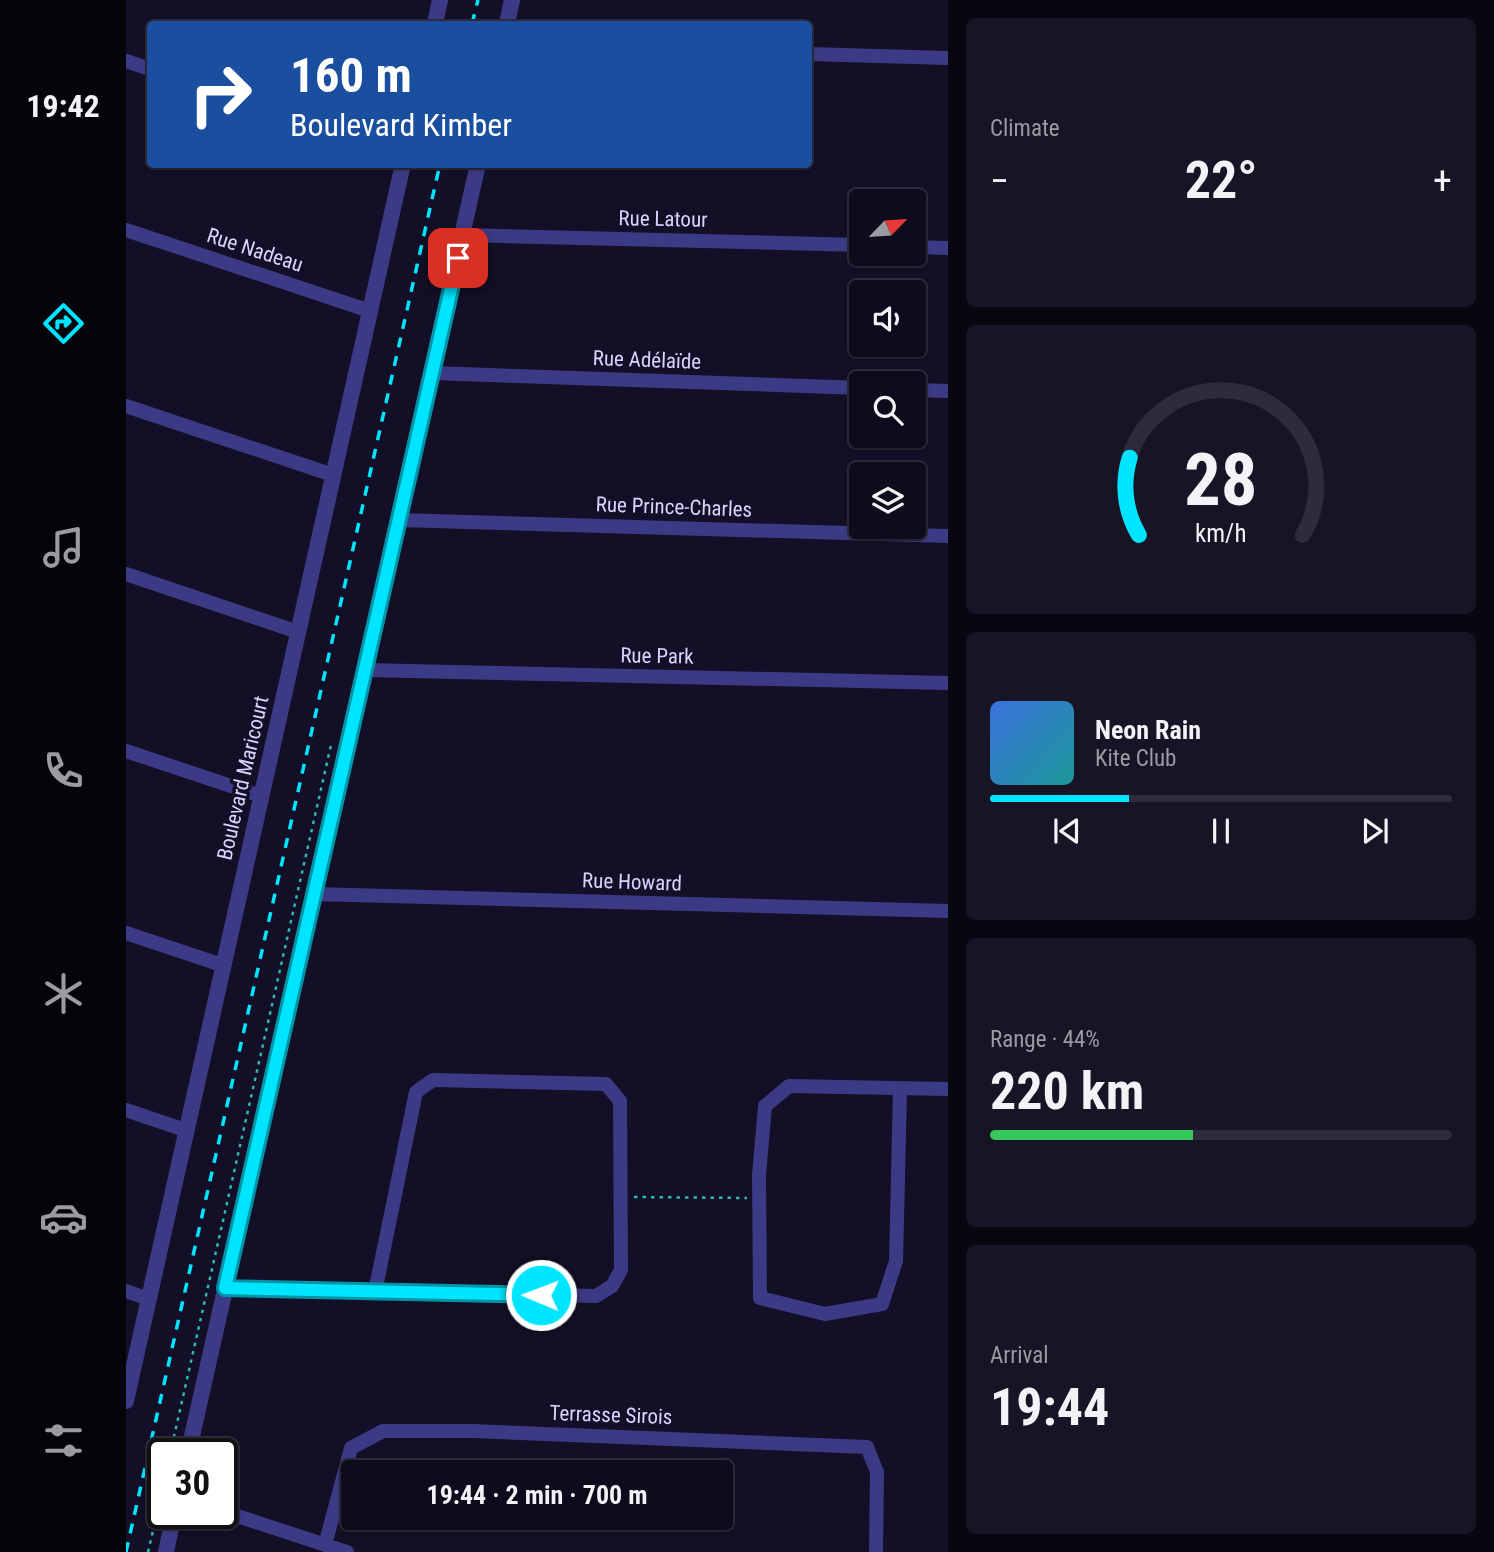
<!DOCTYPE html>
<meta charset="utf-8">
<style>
body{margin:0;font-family:"Roboto Condensed",sans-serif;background:#171425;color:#f1f3f6;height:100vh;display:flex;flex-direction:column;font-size:26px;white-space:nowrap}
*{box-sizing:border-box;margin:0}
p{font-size:23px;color:#9b9ba3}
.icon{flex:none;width:38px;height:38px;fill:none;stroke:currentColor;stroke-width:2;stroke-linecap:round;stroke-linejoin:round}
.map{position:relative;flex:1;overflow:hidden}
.sheet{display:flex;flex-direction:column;gap:18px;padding:18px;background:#08060f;width:546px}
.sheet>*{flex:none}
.guide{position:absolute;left:21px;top:21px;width:665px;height:147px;border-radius:7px;box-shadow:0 2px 5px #0004,0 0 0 2px #2e2b3b;background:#1a4fa0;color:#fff;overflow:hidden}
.needle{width:46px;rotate:65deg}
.buttons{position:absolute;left:723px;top:189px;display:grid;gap:14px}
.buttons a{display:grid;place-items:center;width:77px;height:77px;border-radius:7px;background:#0e0b1c;box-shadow:0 2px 5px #0004,0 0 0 2px #2e2b3b;font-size:35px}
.speed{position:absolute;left:21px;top:1438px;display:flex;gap:14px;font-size:35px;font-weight:700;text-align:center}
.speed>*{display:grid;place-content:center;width:91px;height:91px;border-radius:50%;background:#0e0b1c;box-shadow:0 2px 5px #0004,0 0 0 2px #2e2b3b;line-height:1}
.speed .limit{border:4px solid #111;border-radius:10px;background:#fff;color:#111}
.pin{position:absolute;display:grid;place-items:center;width:60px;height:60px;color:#fff;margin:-30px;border-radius:14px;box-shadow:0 4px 10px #0006}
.me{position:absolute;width:77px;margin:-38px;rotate:271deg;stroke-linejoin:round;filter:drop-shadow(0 0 5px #0008)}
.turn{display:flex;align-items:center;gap:24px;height:147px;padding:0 28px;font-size:32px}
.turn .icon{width:91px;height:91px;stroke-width:2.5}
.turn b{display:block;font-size:49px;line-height:60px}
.big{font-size:52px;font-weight:700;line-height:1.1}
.sheet .tile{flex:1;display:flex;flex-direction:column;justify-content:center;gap:10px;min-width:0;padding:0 24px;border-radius:10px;background:#171425}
.sheet .dial{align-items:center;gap:0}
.dial svg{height:182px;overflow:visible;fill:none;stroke:#2e2b3b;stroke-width:7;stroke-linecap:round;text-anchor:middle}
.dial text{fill:#f1f3f6;stroke:none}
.song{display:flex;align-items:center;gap:21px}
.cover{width:84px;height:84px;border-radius:10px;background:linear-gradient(135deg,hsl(220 70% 55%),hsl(180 70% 35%))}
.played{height:7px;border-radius:4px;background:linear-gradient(90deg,#00e5ff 30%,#2e2b3b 30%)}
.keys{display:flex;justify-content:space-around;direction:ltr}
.heat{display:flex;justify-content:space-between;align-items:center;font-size:38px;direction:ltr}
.charge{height:10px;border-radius:5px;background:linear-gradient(90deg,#34c759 44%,#2e2b3b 0)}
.trip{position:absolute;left:215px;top:1460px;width:392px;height:70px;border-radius:7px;background:#0e0b1c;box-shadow:0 2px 5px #0004,0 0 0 2px #2e2b3b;font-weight:700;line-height:70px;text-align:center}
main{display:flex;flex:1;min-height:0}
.menu{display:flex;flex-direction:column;width:126px;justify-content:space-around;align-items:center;background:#06040b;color:#9b9ba3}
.menu .icon{width:49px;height:49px}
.menu .selected{color:#00e5ff}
.menu b{font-size:32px;color:#f1f3f6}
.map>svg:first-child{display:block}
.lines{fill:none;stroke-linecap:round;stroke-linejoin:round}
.path{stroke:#2fb8b0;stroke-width:2.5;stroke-dasharray:3.5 5;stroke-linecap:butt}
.minor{stroke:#3d3a85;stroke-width:14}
.tertiary{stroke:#3d3a85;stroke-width:16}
.rail{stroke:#00e5ff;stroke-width:3.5;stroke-dasharray:10 9;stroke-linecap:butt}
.route-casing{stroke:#0095a6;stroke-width:18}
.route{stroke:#00e5ff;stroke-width:12}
.labels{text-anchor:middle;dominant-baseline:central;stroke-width:7;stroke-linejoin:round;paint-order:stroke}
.street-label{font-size:21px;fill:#d9d4ff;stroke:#130f26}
</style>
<main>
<nav class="menu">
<b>19:42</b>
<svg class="icon selected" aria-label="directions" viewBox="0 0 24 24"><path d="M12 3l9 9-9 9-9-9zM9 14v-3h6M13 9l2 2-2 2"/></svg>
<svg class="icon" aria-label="music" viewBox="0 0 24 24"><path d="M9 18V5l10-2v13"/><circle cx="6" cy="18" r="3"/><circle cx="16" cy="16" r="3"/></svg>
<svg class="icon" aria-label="phone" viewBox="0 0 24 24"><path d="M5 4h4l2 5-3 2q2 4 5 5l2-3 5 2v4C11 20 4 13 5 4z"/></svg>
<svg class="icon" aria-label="climate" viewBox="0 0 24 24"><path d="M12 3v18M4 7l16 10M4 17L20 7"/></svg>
<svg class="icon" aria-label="car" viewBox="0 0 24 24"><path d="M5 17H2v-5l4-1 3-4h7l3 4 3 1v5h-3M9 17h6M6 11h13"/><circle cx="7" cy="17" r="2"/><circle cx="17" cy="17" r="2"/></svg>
<svg class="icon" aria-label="filters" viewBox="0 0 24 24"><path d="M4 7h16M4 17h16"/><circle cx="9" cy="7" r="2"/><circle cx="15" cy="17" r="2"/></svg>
</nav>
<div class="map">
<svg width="822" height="1552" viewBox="0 0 822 1552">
<rect width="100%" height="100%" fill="#130f26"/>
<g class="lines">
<path class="path" d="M508 1197 621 1198
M44 1454 205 745
M22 1552 37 1488"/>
<path class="minor" d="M682 54 822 58
M0 61 24 69
M0 230 244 311
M337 235 735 245
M788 247 822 248
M306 373 735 388
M788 390 822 391
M0 406 207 475
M273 520 822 536
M0 574 172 632
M239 670 822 683
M0 751 135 796
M188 894 822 911
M0 933 96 965
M774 1090 770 1261 756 1304 699 1314 634 1298 633 1175 639 1106 663 1086 822 1089
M0 1110 59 1130
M99 1288 470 1296 486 1286 495 1270 494 1101 480 1084 307 1080 290 1092 249 1292
M0 1291 23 1299
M96 1511 221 1552
M199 1545 225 1448 257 1431H347L741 1447 751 1472 750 1552"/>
<path class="tertiary" d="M309 24 314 0
M381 24 386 0
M0 1401 277 164
M62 1454 352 164
M40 1552 48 1514"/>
<path class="rail" d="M346 24 352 0
M0 1552 314 164"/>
</g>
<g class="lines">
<defs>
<path id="route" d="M332 258 99 1288 415 1295"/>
</defs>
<use href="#route" class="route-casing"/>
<use href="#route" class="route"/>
</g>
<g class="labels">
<g class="street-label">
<text transform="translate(537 219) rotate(1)">Rue Latour</text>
<text transform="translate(129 250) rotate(18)">Rue Nadeau</text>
<text transform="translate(521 360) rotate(2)">Rue Adélaïde</text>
<text transform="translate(548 507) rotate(2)">Rue Prince-Charles</text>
<text transform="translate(531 656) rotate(1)">Rue Park</text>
<text transform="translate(117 778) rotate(-77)">Boulevard Maricourt</text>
<text transform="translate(506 882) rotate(2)">Rue Howard</text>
<text transform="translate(485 1415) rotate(2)">Terrasse Sirois</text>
</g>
</g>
</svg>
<div class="buttons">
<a><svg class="needle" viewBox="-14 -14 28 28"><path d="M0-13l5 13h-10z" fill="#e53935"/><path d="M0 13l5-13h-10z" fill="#9b9ba3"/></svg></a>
<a><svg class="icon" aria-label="sound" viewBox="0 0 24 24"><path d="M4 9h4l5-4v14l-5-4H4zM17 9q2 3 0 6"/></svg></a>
<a><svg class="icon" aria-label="search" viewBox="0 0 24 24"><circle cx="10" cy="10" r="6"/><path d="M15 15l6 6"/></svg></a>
<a><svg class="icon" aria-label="layers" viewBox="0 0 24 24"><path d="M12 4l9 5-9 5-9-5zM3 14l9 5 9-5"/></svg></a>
</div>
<div class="speed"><div class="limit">30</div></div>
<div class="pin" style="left:332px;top:258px;background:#d93025"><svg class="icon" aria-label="arrive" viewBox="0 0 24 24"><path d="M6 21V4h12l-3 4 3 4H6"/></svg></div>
<svg class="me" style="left:415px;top:1295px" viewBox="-20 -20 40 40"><circle r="17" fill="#00e5ff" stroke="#fff" stroke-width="3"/><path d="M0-11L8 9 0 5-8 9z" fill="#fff"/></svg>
<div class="trip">19:44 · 2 min · 700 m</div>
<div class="guide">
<div class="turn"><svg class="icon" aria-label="right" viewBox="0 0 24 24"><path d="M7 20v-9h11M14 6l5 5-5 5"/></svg><div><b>160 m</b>Boulevard Kimber</div></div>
</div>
</div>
<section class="sheet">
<div class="tile"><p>Climate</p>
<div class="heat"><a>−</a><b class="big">22°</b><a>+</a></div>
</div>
<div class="tile dial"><svg viewBox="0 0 100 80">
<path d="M14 69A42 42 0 1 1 86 69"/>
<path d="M14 69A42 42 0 0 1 10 35" stroke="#00e5ff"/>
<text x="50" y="56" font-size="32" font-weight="700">28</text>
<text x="50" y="72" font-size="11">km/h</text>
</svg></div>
<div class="tile">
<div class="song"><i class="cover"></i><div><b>Neon Rain</b><p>Kite Club</p></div></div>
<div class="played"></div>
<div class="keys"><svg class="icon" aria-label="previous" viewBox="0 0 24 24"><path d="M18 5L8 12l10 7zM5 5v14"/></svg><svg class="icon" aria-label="pause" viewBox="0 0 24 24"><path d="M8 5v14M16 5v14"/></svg><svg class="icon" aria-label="next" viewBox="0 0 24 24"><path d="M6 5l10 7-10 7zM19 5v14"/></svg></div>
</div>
<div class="tile"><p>Range · 44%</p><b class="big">220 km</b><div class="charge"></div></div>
<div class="tile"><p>Arrival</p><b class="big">19:44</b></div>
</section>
</main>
